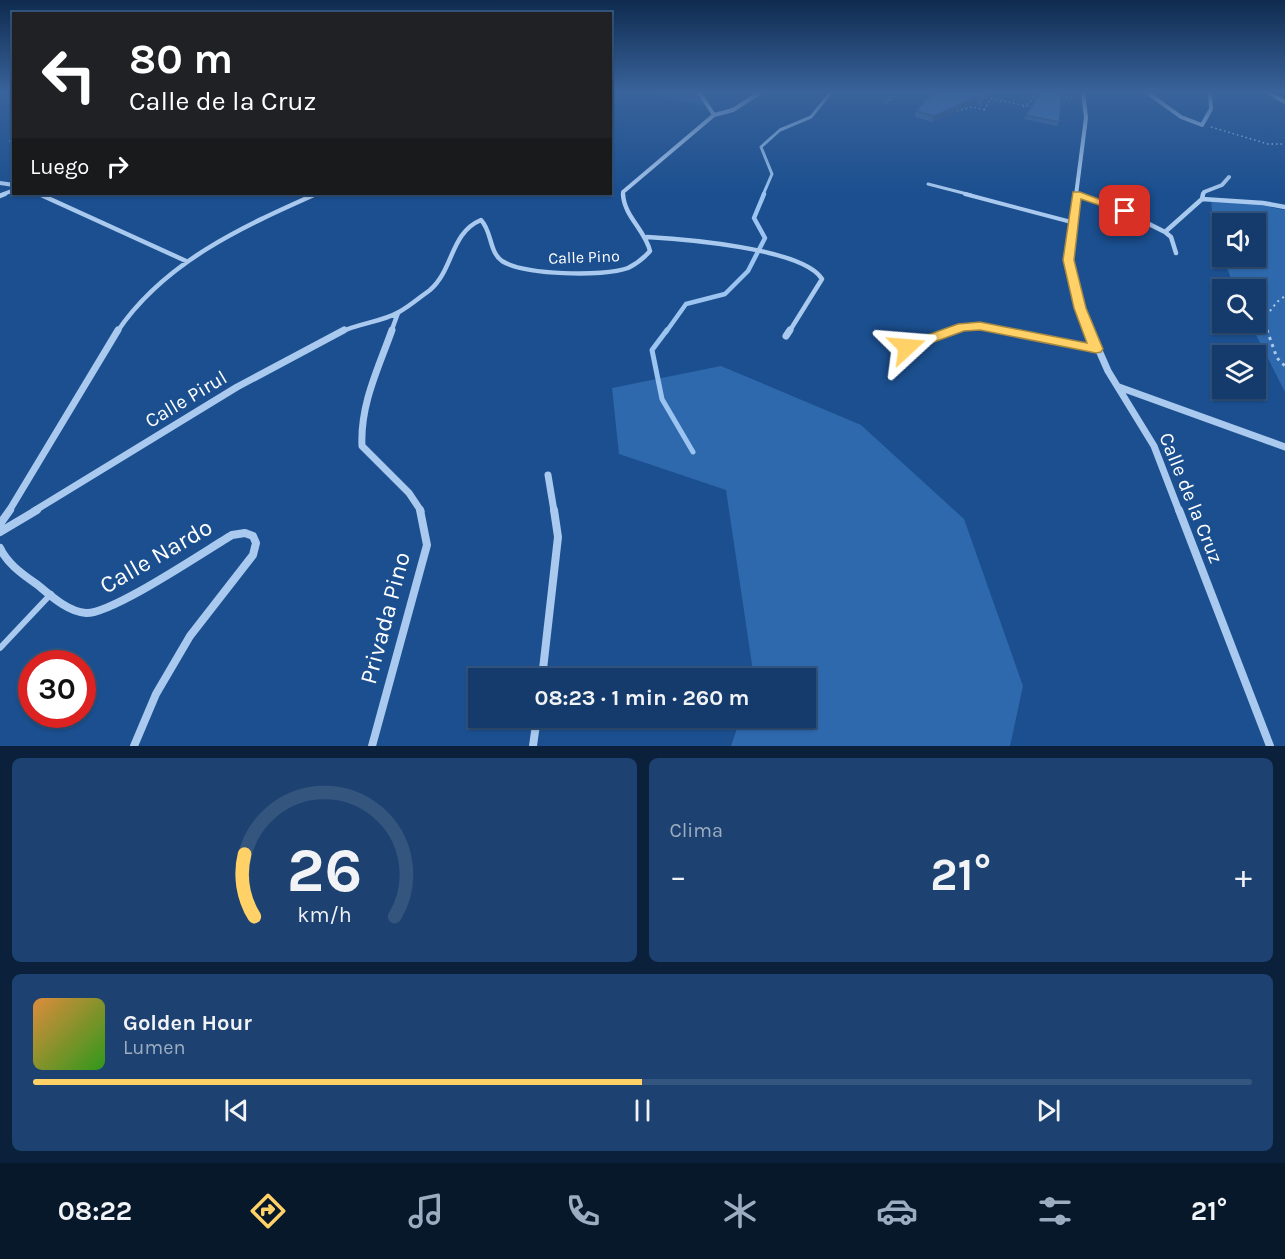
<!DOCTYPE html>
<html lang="es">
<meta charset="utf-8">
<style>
body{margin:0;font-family:Karla,sans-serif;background:#1d4271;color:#f1f3f6;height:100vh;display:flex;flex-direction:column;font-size:22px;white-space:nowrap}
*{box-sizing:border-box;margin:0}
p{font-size:20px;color:#9dadc1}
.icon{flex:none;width:33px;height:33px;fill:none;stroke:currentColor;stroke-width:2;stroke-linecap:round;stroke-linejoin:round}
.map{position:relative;height:746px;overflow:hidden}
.sheet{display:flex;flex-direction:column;gap:12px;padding:12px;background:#0b203b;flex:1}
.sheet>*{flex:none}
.banner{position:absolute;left:12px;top:12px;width:600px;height:183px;border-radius:0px;box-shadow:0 2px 4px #0004,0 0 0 2px #33557e;background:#202124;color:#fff;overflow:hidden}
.fabs{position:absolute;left:1212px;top:213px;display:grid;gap:12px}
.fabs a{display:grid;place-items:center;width:54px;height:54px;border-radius:0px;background:#143b6b;box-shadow:0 2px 4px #0004,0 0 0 2px #33557e;font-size:30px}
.speed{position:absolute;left:18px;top:650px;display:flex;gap:12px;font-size:30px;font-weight:700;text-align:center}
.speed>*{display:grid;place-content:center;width:78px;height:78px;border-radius:50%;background:#143b6b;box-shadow:0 2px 4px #0004,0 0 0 2px #33557e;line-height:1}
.speed .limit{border:9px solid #d22;background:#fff;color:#111}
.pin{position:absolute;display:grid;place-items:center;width:51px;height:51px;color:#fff;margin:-26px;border-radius:12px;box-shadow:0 3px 9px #0006}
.me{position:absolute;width:66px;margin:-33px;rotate:71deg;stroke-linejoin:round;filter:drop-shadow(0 0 4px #0008)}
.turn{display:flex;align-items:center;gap:21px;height:126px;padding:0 18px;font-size:27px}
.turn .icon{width:78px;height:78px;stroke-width:2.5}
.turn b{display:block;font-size:42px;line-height:51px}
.then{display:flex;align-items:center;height:57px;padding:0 18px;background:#0003;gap:12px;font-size:22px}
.big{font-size:45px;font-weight:700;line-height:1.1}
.sheet .card{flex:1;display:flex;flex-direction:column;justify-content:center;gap:9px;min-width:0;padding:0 21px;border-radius:9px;background:#1d4271}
.sheet .dial{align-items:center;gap:0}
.dial svg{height:156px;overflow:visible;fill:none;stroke:#33557e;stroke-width:7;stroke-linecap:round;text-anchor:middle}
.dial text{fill:#f1f3f6;stroke:none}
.song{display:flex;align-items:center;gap:18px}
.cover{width:72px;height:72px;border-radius:9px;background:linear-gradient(135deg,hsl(30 70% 55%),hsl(110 70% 35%))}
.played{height:6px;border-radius:3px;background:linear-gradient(90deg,#ffd166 50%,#33557e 50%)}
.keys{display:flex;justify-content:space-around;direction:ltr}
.heat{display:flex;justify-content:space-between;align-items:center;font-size:33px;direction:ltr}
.sheet .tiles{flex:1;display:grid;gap:12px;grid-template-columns:1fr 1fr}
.card:last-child{grid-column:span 2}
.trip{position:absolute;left:468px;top:668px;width:348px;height:60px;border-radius:0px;background:#143b6b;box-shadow:0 2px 4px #0004,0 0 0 2px #33557e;font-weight:700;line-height:60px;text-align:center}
.menu{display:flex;height:96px;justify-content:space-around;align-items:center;background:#08182b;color:#9dadc1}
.menu .icon{width:42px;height:42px}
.menu .on{color:#ffd166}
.menu b{font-size:27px;color:#f1f3f6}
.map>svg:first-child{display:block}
.green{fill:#2e69ad}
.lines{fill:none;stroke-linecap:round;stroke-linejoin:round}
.stream-far2{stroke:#9cc4f0;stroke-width:3}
.stream-far1{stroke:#9cc4f0;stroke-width:4.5}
.stream{stroke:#9cc4f0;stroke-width:5}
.path-far2{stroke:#a9c9ee;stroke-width:1.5;stroke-dasharray:1.5 3;stroke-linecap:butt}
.path-far1{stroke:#a9c9ee;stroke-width:2;stroke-dasharray:2 4;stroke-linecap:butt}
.path{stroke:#a9c9ee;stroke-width:3;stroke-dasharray:3 4.5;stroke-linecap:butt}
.service-far2{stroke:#a9c9ee;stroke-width:3}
.service-far1{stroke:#a9c9ee;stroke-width:4}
.service{stroke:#a9c9ee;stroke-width:6}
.minor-far3{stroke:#a9c9ee;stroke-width:4}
.minor-far2{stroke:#a9c9ee;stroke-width:4.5}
.minor-far1{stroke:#a9c9ee;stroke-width:7}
.minor{stroke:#a9c9ee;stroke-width:8}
.wall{fill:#3a679d}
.shaded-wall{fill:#305480}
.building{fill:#4478b7;stroke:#305480;stroke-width:1.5}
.route{fill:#ffd166;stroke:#a68842;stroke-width:1.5}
.labels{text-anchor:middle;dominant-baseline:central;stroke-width:6;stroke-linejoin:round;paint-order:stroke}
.far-street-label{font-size:16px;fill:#fff;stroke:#1b4f8f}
.street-label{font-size:20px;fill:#fff;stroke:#1b4f8f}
.near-street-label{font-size:24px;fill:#fff;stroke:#1b4f8f}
</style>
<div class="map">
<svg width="1285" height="746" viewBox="0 0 1285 746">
<rect width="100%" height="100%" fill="#1b4f8f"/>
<path class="green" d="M642 91H696L705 106Z
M1211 200 1256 204 1285 210V392L1250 323 1256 322V290L1235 289 1223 257 1256 256V224H1222V256L1214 232Z
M721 366 861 425 964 519 1023 686 1010 746H731L741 717H806V678H754L726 490 619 454 612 388Z"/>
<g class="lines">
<path class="stream-far2" d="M763 195 772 174 761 147 780 130 811 117 832 91"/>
<path class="stream-far1" d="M666 332 686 304 725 294 748 271 765 238 754 218 764 194"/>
<path class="stream" d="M667 330 652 350 662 399 693 452"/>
<path class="path-far2" d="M1030 91 1036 92
M1057 95 1074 98
M991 99 1033 107
M886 103 899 91
M1023 107 1032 100 1036 92 1045 93
M984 110 992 98 990 96
M957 111 972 107 985 110
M1211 127 1268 144H1285"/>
<path class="path-far1" d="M1267 332 1263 320 1277 302 1285 296"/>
<path class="path" d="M1267 330 1277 358 1285 366"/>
<path class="service-far2" d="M11 141H14
M928 184 971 195"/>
<path class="service-far1" d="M965 194 1075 223"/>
<path class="service" d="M0 648 51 594"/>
<path class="minor-far3" d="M698 91 714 115
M1145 91 1181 117 1202 125 1211 109 1210 91
M1265 91 1285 102
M0 183 14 185
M39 194 42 195
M1076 194 1081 195
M1 195 14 190
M313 195 316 194
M623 195V192L714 115 733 110 762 91
M1076 195 1086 118 1083 91
M1203 195 1204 192 1222 185 1229 177"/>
<path class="minor-far2" d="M39 194 186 261
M1076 194 1075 223 1069 260 1080 308 1091 332
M1076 194 1109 204 1165 232 1202 199 1263 203 1285 207
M0 196 5 194
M1202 199 1203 194
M1165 232 1171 237 1176 253
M647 237C682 239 803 248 822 279L789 332
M117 332C164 262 242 227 316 194
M341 332C359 323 382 322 399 312 410 306 420 297 430 290 454 269 450 233 481 220 492 231 489 252 502 261 524 275 603 277 628 268 636 264 644 258 650 251 645 230 624 216 623 194
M391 332 398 313
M950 332C971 324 987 327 1009 332"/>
<path class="minor-far1" d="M392 330C378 369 360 405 362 446L409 493 421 511
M1001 330 1096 349
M1090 330 1108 371 1154 446 1179 511
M786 336 790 330
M907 347 954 330
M1119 387 1285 447
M548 475 554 511
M9 511 118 330
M34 511 237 387 344 330"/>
<path class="minor" d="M1179 510 1270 746
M0 524 10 510
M0 532 37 510
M0 548C8 565 24 575 39 586 52 597 69 612 86 613 112 614 205 551 232 535L245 533 253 536 256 543 253 555 190 636 156 694 134 746
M542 678 558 537 554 510
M372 746 427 545 420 510
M533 746 537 717"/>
</g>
<path class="wall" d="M932 91H993L981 107 977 102 932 122 915 117 916 111 934 92Z
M1026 115 1059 122 1057 126 1024 119Z"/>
<path class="shaded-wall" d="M990 91H993L981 107 983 101Z
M979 96 977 102 932 122 934 116Z"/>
<path class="building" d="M935 91H990L983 101 979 96 934 116 916 111Z
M1042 91H1062L1059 122 1026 115Z"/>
<linearGradient id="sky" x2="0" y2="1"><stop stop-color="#0f2b4f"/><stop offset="0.47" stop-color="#39639b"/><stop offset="1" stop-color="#39639b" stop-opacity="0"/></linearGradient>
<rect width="1285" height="195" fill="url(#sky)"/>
<path class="route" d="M1073 192H1080L1130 211 1125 214 1081 199 1074 260 1086 308 1103 349 1101 352 1096 353 980 330 964 331 912 350H902L900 347 902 344 958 324 980 322 1087 343 1074 308 1063 260Z"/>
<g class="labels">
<g class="far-street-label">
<text transform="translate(584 257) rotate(-2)">Calle Pino</text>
</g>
<g class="street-label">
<text transform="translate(186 399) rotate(-31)">Calle Pirul</text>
<text transform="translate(1191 498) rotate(68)">Calle de la Cruz</text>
</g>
<g class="near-street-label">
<text transform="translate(156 556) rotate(-30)">Calle Nardo</text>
<text transform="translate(385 618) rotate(-75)">Privada Pino</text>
</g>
</g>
</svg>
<div class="fabs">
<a><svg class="icon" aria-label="sound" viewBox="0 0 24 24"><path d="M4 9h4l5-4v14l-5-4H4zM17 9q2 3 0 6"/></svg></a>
<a><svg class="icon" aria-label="search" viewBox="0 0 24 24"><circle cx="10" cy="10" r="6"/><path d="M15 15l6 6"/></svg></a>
<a><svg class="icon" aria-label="layers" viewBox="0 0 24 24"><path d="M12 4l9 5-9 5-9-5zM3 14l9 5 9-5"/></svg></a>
</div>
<div class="speed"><div class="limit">30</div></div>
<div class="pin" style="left:1125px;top:211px;background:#d93025"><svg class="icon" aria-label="arrive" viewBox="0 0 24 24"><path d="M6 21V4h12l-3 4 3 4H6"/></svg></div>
<svg class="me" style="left:907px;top:347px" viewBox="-20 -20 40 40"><path d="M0-17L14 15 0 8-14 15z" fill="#ffd166" stroke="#fff" stroke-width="4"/></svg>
<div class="trip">08:23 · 1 min · 260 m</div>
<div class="banner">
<div class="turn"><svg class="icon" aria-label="left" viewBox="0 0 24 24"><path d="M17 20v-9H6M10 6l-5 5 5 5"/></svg><div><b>80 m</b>Calle de la Cruz</div></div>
<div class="then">Luego<svg class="icon" aria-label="right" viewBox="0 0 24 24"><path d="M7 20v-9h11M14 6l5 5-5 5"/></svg></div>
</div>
</div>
<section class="sheet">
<div class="tiles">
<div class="card dial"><svg viewBox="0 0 100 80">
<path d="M14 69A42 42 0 1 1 86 69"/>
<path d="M14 69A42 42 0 0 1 9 37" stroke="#ffd166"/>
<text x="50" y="56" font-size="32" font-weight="700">26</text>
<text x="50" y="72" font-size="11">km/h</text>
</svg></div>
<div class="card"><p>Clima</p>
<div class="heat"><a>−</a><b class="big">21°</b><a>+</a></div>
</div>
<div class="card">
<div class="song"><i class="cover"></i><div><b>Golden Hour</b><p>Lumen</p></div></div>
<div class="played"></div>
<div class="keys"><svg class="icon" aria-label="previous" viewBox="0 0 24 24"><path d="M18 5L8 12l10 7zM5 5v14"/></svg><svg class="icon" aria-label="pause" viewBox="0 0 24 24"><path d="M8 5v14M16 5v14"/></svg><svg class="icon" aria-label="next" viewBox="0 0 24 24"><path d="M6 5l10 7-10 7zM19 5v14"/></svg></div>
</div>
</div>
</section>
<nav class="menu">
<b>08:22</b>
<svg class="icon on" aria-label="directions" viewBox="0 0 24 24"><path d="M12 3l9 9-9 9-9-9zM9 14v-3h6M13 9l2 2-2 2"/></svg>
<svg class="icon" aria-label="music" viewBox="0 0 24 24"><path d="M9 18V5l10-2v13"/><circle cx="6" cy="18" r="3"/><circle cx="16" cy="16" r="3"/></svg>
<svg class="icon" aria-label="phone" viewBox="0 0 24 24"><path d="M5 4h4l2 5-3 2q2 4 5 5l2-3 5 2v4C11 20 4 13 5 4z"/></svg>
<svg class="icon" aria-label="climate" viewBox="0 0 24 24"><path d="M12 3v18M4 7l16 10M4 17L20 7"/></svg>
<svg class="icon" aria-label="car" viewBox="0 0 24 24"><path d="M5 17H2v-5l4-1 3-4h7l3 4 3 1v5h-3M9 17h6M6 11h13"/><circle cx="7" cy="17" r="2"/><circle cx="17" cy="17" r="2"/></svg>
<svg class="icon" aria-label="filters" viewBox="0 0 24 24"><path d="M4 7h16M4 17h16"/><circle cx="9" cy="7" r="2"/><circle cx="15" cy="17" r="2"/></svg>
<b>21°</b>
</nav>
